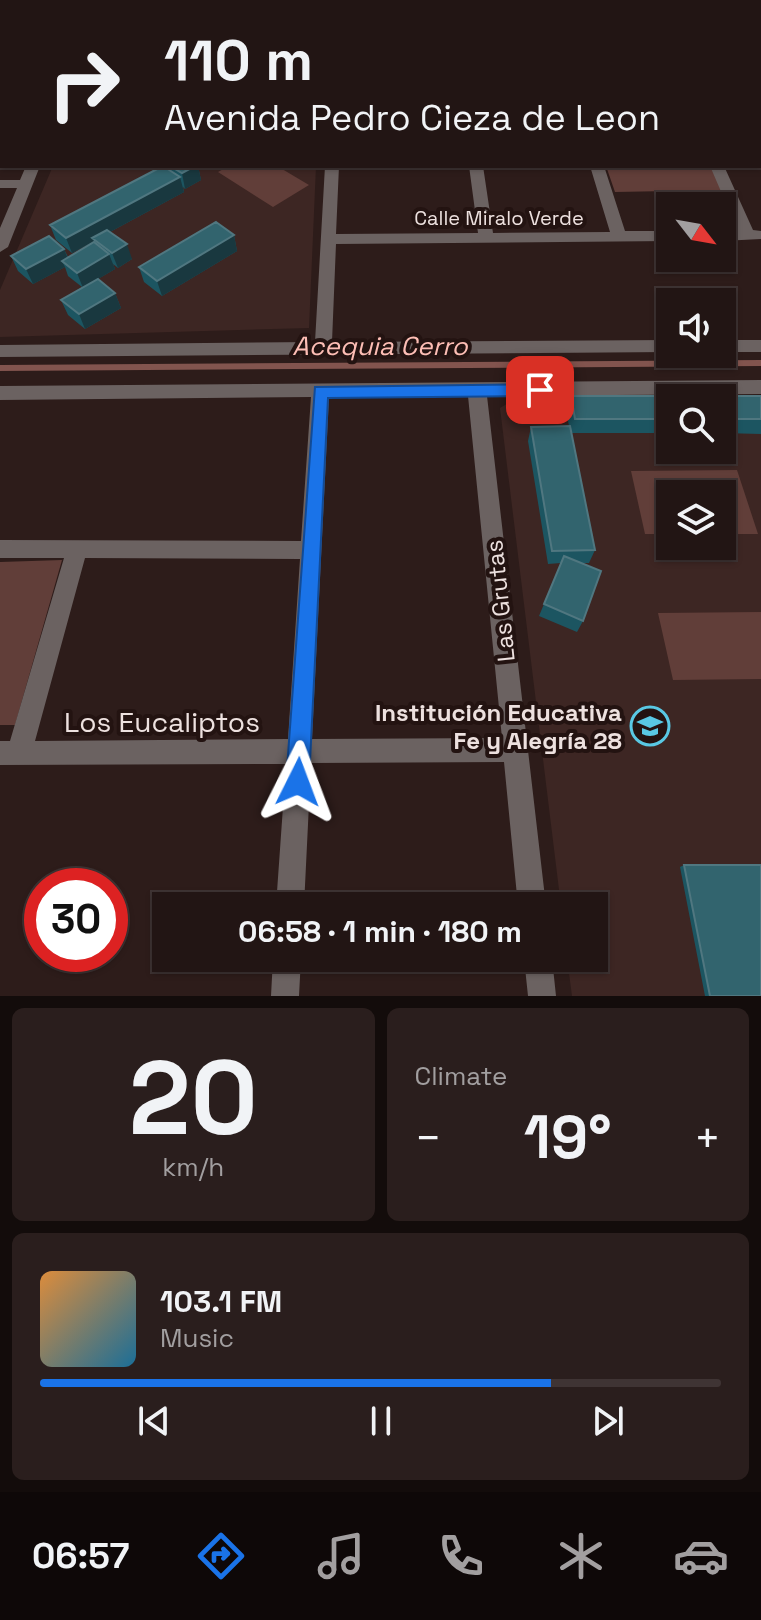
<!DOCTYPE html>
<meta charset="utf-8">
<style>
body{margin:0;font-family:"Space Grotesk",sans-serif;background:#2a1e1d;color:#f1f3f6;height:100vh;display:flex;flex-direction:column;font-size:30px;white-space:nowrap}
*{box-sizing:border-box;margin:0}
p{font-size:26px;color:#a29fa0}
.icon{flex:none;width:44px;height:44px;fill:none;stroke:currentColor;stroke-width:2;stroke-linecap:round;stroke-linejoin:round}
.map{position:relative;height:996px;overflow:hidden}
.side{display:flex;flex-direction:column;gap:12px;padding:12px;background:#130c0b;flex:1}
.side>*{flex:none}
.guide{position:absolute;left:0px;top:0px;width:762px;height:168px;box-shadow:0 2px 6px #0004,0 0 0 2px #3f3434;background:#221514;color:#f1f3f6;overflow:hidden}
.needle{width:52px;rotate:121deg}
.fabs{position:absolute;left:656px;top:192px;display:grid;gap:16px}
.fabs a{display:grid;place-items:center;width:80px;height:80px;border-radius:0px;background:#221514;box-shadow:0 2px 6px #0004,0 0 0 2px #3f3434;font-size:40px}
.speed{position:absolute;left:24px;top:868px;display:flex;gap:16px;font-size:40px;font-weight:700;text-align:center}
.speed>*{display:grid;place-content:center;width:104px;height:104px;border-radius:50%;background:#221514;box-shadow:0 2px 6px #0004,0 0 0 2px #3f3434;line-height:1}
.speed .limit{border:12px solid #d22;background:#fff;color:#111}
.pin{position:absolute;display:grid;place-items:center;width:68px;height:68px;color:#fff;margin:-34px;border-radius:16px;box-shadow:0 4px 12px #0006}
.me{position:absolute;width:88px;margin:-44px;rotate:3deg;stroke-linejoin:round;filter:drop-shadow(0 0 6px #0008)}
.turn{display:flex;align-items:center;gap:28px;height:168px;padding:0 32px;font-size:36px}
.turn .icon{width:104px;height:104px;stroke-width:2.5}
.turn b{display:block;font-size:56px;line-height:68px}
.big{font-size:60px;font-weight:800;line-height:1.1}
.side .widget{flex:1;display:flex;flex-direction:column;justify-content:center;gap:12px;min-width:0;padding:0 28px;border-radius:12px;background:#2a1e1d}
.side .dial{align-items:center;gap:0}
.dial b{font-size:104px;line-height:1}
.song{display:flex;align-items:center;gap:24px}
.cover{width:96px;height:96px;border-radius:12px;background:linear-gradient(135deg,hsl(30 70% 55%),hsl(200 70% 35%))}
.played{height:8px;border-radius:4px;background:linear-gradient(90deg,#1a73e8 75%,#3f3434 75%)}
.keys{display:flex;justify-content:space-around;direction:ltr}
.heat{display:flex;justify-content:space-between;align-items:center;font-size:44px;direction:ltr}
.side .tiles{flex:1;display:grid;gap:12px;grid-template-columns:1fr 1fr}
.widget:last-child{grid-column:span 2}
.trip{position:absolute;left:152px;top:892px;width:456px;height:80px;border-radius:0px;background:#221514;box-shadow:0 2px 6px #0004,0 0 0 2px #3f3434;font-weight:800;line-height:80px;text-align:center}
.tab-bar{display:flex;height:128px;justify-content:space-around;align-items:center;background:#0e0808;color:#a29fa0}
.tab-bar .icon{width:56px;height:56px}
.tab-bar .on{color:#1a73e8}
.tab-bar b{font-size:36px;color:#f1f3f6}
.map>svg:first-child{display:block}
.built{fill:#3d2623;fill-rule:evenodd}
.green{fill:#613e39}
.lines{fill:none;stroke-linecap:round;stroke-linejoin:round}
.stream{stroke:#82544e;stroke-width:6}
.minor{fill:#6b6261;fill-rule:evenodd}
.wall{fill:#1c5561}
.shaded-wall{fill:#19383f}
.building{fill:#32646e;stroke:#507780;stroke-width:2}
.route{fill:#1a73e8;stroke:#114b97;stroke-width:2}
.labels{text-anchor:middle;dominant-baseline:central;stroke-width:8;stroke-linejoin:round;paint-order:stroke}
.far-street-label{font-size:20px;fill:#ede1df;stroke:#231311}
.street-label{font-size:24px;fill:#ede1df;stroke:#231311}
.poi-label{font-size:24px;font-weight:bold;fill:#ede1df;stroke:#231311;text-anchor:end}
.water-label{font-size:26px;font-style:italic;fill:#fdbeb5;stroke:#231311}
.near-street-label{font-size:28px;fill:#ede1df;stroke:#231311}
</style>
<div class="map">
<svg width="761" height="996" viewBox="0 0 761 996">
<rect width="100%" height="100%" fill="#2d1c1a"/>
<path class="built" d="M53 166H316L309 328 0 337V290Z
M761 400V996H572L567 958H594V906H561L500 408 510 402 670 401V450H722V401ZM670 494H722V546H670Z"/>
<path class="green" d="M229 166H277L309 185 273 207 218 172Z
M606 166H712L723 190 615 192Z
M737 470 758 534H722V494H670V534H645L631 471Z
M62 560 15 725H0V562Z
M761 612V679L673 680 658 613Z"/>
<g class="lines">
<path class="stream" d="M0 368 761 363"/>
<path class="minor" d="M335 0H347V2H335Z
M447 0H459V2H447Z
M738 0H750L751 2H739Z
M760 24 761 25V34L760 33Z
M0 41H2V49H0Z
M0 106H2V114H0Z
M26 166H40L8 247 0 252V228L17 188H0V180H20Z
M325 166H339L336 234 478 233 469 166H483L493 233 610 232 590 166H604L625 231H670V241L336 244 332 342 670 340V352L0 357V345L315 342Z
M710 166H724L753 230 761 231V239L722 241V231H738Z
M722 340H761V352H722Z
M761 380V394L487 396 546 906H518L504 762 311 763 304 906H276L286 764 0 765V741H10L64 558H0V540L301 541 311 397 0 400V386ZM468 396 502 738 312 739 329 397ZM85 558 300 559 288 739 35 741Z
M273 958H301L299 996H271Z
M524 958H552L556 996H528Z"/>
</g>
<path class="wall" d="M167 166H198L201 180 185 189 183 187 184 192 110 232 132 259 118 268 113 264 115 269 98 279 115 293 121 308 85 329 68 315 61 300 82 287 68 276 65 267 33 284 18 271 11 256 64 249 68 257 94 243V241L72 253 56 240 50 225 167 168Z
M234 235 237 251 162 296 144 282 139 267Z
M571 396H761V434L722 433V398H670V433H571L595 550 589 563H581L583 621 577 632 539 616 561 563 548 564 528 441 531 427 569 426 566 410Z
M684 865 761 996H705L680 867Z"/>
<path class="shaded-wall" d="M195 166H198L201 180 185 189 182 173Z
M180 177 184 192 95 240 92 238 94 241 72 253 66 238Z
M234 235 237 251 162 296 157 281Z
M127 244 132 259 118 268 112 253Z
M64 249 70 264 62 261 65 267 33 284 26 269Z
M109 254 115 269 83 288 77 273Z
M115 293 121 308 85 329 79 314Z"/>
<path class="building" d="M163 166 180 177 66 238 50 225Z
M170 166H195L182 173Z
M216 222 234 235 157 281 139 267Z
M107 230 127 244 112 253 92 238Z
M49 236 64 249 26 269 11 256Z
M94 242 109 254 77 273 62 261Z
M98 279 115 293 79 314 61 300Z
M571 396H761V419H722V398H670V419H575Z
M570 426 595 550 552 551 531 427Z
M564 556 601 571 583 621 544 604Z
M684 865H761V996H710Z"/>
<path class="route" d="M540 384 548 390 540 396 328 398 309 782 306 790 298 794 290 790 286 782 315 387Z"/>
<defs>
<symbol id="school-ring" viewBox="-11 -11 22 22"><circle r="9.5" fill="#231311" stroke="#59c8e4" stroke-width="1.5"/><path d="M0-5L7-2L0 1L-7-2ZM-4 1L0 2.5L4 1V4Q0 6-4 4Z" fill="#59c8e4"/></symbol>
</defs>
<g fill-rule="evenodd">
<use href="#school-ring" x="628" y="704" width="44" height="44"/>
</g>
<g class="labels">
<g class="far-street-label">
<text x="499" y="218">Calle Miralo Verde</text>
</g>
<g class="street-label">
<text transform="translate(500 601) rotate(-96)">Las Grutas</text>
</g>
<g class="poi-label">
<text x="622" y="712">Institución Educativa<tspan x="622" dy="28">Fe y Alegría 28</tspan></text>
</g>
<g class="water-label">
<text x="380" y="346">Acequia Cerro</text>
</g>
<g class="near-street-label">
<text x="162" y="722">Los Eucaliptos</text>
</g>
</g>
</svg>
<div class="fabs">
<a><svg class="needle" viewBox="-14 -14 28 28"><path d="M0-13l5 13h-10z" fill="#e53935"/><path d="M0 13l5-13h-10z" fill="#a29fa0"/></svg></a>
<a><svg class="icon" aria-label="sound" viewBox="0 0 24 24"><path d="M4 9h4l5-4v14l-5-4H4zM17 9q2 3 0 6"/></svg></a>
<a><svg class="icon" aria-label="search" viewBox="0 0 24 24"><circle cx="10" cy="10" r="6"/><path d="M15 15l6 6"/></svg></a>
<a><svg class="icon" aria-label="layers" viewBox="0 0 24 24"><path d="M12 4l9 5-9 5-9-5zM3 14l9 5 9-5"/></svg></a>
</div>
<div class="speed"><div class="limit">30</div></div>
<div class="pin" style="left:540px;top:390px;background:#d93025"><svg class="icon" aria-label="arrive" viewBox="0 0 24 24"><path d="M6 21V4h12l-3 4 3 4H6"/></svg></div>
<svg class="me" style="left:298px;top:782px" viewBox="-20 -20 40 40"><path d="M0-17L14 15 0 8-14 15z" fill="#1a73e8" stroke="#fff" stroke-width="4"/></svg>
<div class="trip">06:58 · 1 min · 180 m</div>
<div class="guide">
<div class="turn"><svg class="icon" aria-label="right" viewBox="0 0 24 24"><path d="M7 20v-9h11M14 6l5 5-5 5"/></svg><div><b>110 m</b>Avenida Pedro Cieza de Leon</div></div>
</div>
</div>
<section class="side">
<div class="tiles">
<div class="widget dial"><b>20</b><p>km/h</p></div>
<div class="widget"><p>Climate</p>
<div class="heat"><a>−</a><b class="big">19°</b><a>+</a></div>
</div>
<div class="widget">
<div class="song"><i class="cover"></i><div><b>103.1 FM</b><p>Music</p></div></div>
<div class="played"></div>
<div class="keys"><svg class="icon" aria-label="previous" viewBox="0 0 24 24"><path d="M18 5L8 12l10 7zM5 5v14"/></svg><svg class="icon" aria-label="pause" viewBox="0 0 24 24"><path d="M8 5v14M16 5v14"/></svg><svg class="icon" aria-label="next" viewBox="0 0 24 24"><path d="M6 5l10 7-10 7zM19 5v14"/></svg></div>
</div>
</div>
</section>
<nav class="tab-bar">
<b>06:57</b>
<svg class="icon on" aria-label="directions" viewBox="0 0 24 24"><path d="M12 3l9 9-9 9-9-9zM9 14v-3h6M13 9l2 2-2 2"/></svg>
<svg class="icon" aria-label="music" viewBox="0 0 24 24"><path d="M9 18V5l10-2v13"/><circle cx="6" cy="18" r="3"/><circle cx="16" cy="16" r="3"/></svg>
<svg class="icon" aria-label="phone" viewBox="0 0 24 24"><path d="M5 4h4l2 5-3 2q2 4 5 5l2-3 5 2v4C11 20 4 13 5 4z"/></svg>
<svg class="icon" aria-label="climate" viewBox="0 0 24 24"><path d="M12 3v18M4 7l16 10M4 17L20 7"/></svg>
<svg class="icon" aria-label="car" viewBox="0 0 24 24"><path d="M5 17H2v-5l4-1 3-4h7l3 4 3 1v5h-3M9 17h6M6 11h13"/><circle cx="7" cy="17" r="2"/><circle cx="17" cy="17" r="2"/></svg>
</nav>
